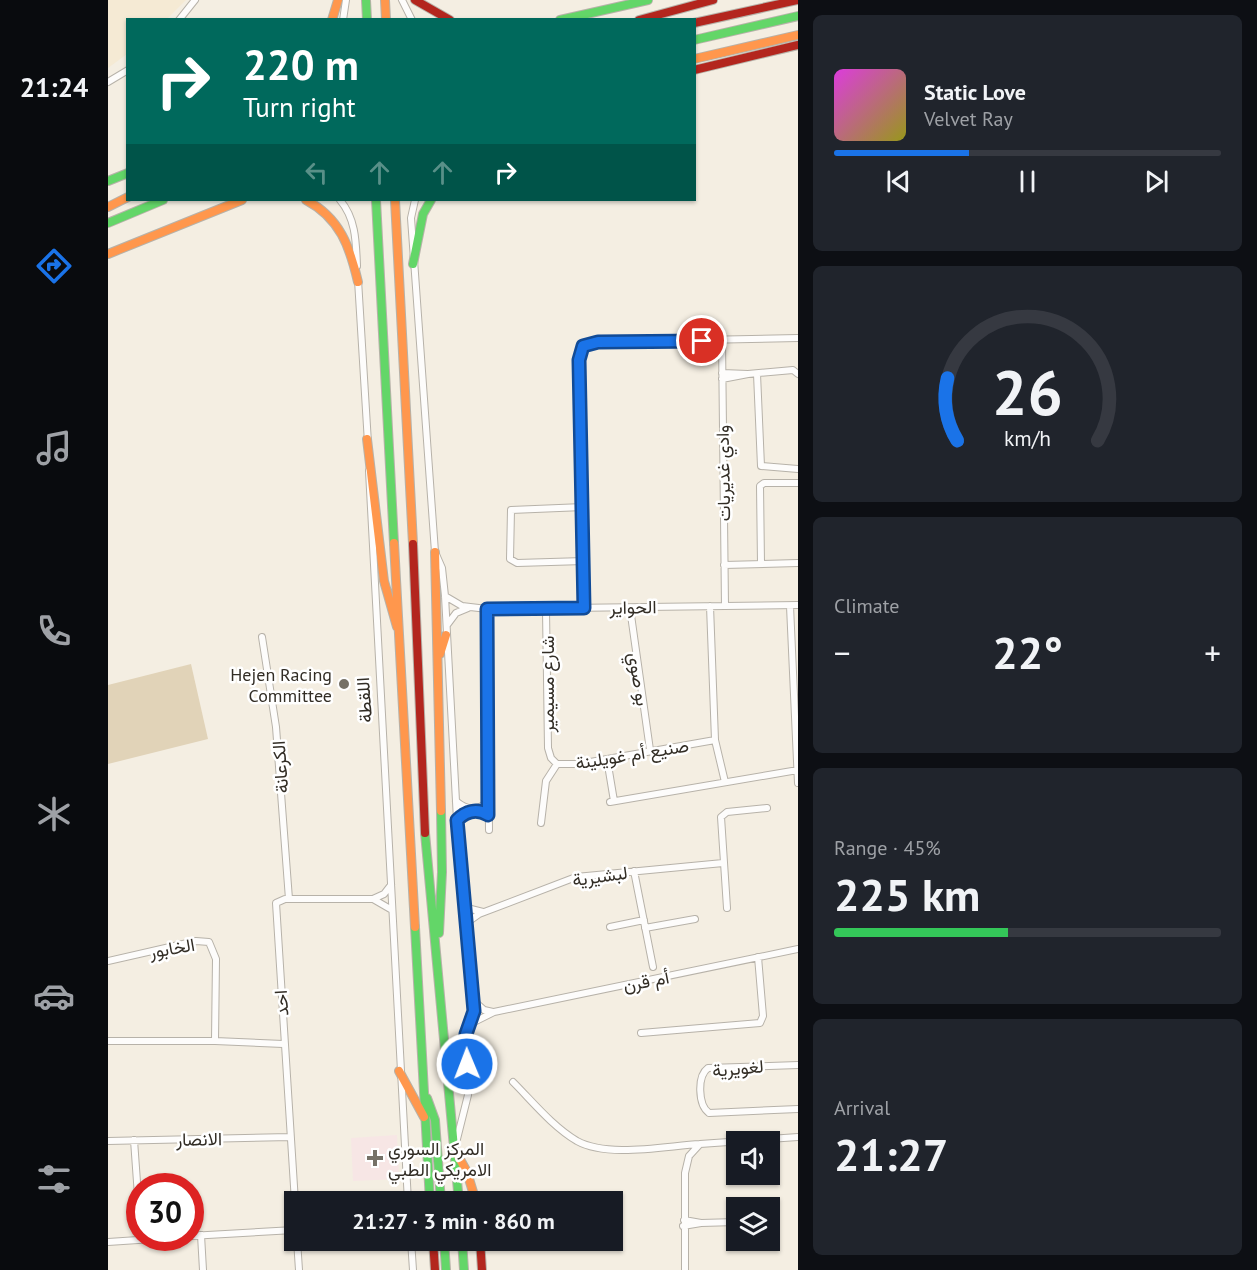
<!DOCTYPE html>
<meta charset="utf-8">
<style>
body{margin:0;font-family:"PT Sans",Vazirmatn,sans-serif;background:#20242c;color:#f1f3f6;height:100vh;display:flex;flex-direction:column;font-size:22px;white-space:nowrap}
*{box-sizing:border-box;margin:0}
p{font-size:20px;color:#9ea1a6}
.icon{flex:none;width:33px;height:33px;fill:none;stroke:currentColor;stroke-width:2;stroke-linecap:round;stroke-linejoin:round}
.map{position:relative;flex:1;overflow:hidden}
.side{display:flex;flex-direction:column;gap:15px;padding:15px;background:#0d0f14;width:459px}
.side>*{flex:none}
.top-card{position:absolute;left:18px;top:18px;width:570px;height:183px;border-radius:0px;box-shadow:0 2px 4px #0004;background:#00695c;color:#fff;overflow:hidden}
.tools{position:absolute;left:618px;top:1131px;display:grid;gap:12px}
.tools a{display:grid;place-items:center;width:54px;height:54px;border-radius:0px;background:#171b24;box-shadow:0 2px 4px #0004;font-size:30px}
.speed{position:absolute;left:18px;top:1173px;display:flex;gap:12px;font-size:30px;font-weight:700;text-align:center}
.speed>*{display:grid;place-content:center;width:78px;height:78px;border-radius:50%;background:#171b24;box-shadow:0 2px 4px #0004;line-height:1}
.speed .limit{border:9px solid #d22;background:#fff;color:#111}
.pin{position:absolute;display:grid;place-items:center;width:51px;height:51px;color:#fff;margin:-26px;border:3px solid #fff;border-radius:50%;box-shadow:0 2px 6px #0007}
.me{position:absolute;width:66px;margin:-33px;rotate:359deg;stroke-linejoin:round;filter:drop-shadow(0 0 4px #0008)}
.turn{display:flex;align-items:center;gap:21px;height:126px;padding:0 18px;font-size:27px}
.turn .icon{width:78px;height:78px;stroke-width:2.5}
.turn b{display:block;font-size:42px;line-height:51px}
.lanes{display:flex;align-items:center;height:57px;padding:0 18px;background:#0003;justify-content:center;gap:30px;direction:ltr}
.lanes .off{opacity:.35}
.big{font-size:45px;font-weight:600;line-height:1.1}
.side .card{flex:1;display:flex;flex-direction:column;justify-content:center;gap:9px;min-width:0;padding:0 21px;border-radius:9px;background:#20242c}
.side .dial{align-items:center;gap:0}
.dial svg{height:156px;overflow:visible;fill:none;stroke:#363941;stroke-width:7;stroke-linecap:round;text-anchor:middle}
.dial text{fill:#f1f3f6;stroke:none}
.song{display:flex;align-items:center;gap:18px}
.cover{width:72px;height:72px;border-radius:9px;background:linear-gradient(135deg,hsl(300 70% 55%),hsl(60 70% 35%))}
.played{height:6px;border-radius:3px;background:linear-gradient(90deg,#1a73e8 35%,#363941 35%)}
.keys{display:flex;justify-content:space-around;direction:ltr}
.heat{display:flex;justify-content:space-between;align-items:center;font-size:33px;direction:ltr}
.charge{height:9px;border-radius:4px;background:linear-gradient(90deg,#34c759 45%,#363941 0)}
.trip{position:absolute;left:176px;top:1191px;width:339px;height:60px;border-radius:0px;background:#171b24;box-shadow:0 2px 4px #0004;font-weight:600;line-height:60px;text-align:center}
main{display:flex;flex:1;min-height:0}
.tabs{display:flex;flex-direction:column;width:108px;justify-content:space-around;align-items:center;background:#090b0e;color:#9ea1a6}
.tabs .icon{width:42px;height:42px}
.tabs .active{color:#1a73e8}
.tabs b{font-size:27px;color:#f1f3f6}
.map>svg:first-child{display:block}
.built{fill:#f5ead4}
.medical{fill:#f7e6e5}
.green{fill:#e1d3b8}
.lines{fill:none;stroke-linecap:round;stroke-linejoin:round}
.street-casing{stroke:#b7b2a9;stroke-width:8}
.fast-casing{stroke:#b7b2a9;stroke-width:10}
.slow-casing{stroke:#b7b2a9;stroke-width:10}
.jam-casing{stroke:#b7b2a9;stroke-width:10}
.street{stroke:#fdfcfb;stroke-width:6}
.fast{stroke:#63d668;stroke-width:8}
.slow{stroke:#ff974d;stroke-width:8}
.jam{stroke:#b3261e;stroke-width:8}
.route-casing{stroke:#114b97;stroke-width:15}
.route{stroke:#1a73e8;stroke-width:10}
.poi-dot{fill:#767167;stroke:#fff;stroke-width:2}
.labels{text-anchor:middle;dominant-baseline:central;stroke-width:5;stroke-linejoin:round;paint-order:stroke}
.street-label{font-size:18px;fill:#322d25;stroke:#fff}
.poi-label{font-size:18px;fill:#322d25;stroke:#fff;text-anchor:end}
</style>
<main>
<nav class="tabs">
<b>21:24</b>
<svg class="icon active" aria-label="directions" viewBox="0 0 24 24"><path d="M12 3l9 9-9 9-9-9zM9 14v-3h6M13 9l2 2-2 2"/></svg>
<svg class="icon" aria-label="music" viewBox="0 0 24 24"><path d="M9 18V5l10-2v13"/><circle cx="6" cy="18" r="3"/><circle cx="16" cy="16" r="3"/></svg>
<svg class="icon" aria-label="phone" viewBox="0 0 24 24"><path d="M5 4h4l2 5-3 2q2 4 5 5l2-3 5 2v4C11 20 4 13 5 4z"/></svg>
<svg class="icon" aria-label="climate" viewBox="0 0 24 24"><path d="M12 3v18M4 7l16 10M4 17L20 7"/></svg>
<svg class="icon" aria-label="car" viewBox="0 0 24 24"><path d="M5 17H2v-5l4-1 3-4h7l3 4 3 1v5h-3M9 17h6M6 11h13"/><circle cx="7" cy="17" r="2"/><circle cx="17" cy="17" r="2"/></svg>
<svg class="icon" aria-label="filters" viewBox="0 0 24 24"><path d="M4 7h16M4 17h16"/><circle cx="9" cy="7" r="2"/><circle cx="15" cy="17" r="2"/></svg>
</nav>
<div class="map">
<svg width="690" height="1270" viewBox="0 0 690 1270">
<rect width="100%" height="100%" fill="#f4eee2"/>
<path class="built" d="M0 0H78L59 19 20 20 19 54 0 68Z"/>
<path class="medical" d="M289 1135 291 1179 245 1181 243 1138Z"/>
<path class="green" d="M83 664 100 739 0 764V685Z"/>
<g class="lines">
<defs>
<path id="street" d="M294 0 304 20
M71 20 87 0
M235 20 238 0
M0 82 20 70
M232 200C248 219 248 242 249 266
M307 200 303 218 327 552 334 568 337 596 349 820 366 1011 358 1038 360 1095 348 1143
M250 280 260 443
M614 340 617 606
M614 373 640 374 685 370 690 374
M649 374 653 466 690 469
M614 379 640 374
M261 471 300 1202
M475 507 403 510 402 559 409 563 476 561
M653 563 652 486 656 483H690
M616 565 690 563
M337 596 354 606 379 609 690 605
M602 606 607 740 617 782
M682 606 690 783
M476 608 471 360 475 346 490 342 690 338
M522 608 542 750
M379 609 381 830
M438 610 440 748 443 758 449 764H471L607 740
M339 625 348 613 360 608
M154 637 168 727 181 899
M499 759 506 801
M348 801C358 810 370 811 380 801
M502 802 690 770
M349 820C358 811 369 808 380 815
M433 823 438 781 449 764
M526 871 545 967
M265 899 276 894 283 885
M355 907 375 912
M619 908 613 817 619 812 659 808
M357 924 371 914 468 877 615 863
M502 927 536 920
M537 928 587 919
M0 961 88 941 101 942 108 959 107 1041
M366 1001 376 1010 385 1012
M364 1023 386 1012 690 949
M533 1033 652 1023 655 1016 650 957
M0 1041H107L175 1044
M690 1065 600 1068C589 1076 590 1105 601 1113L690 1109
M405 1082C425 1102 444 1126 469 1141 500 1158 557 1146 592 1144
M26 1140 32 1224
M0 1141 182 1137
M187 1202 168 903 177 899H265L284 910
M576 1220 593 1223
M575 1226 593 1223 628 1222
M93 1235 95 1270
M82 1236 186 1230
M189 1240 191 1270
M303 1240 305 1270
M0 1242 60 1238
M577 1270V1173L581 1156 592 1144 690 1137"/>
<path id="fast" d="M258 0 259 20
M452 20 540 0
M586 40 690 16
M0 181 20 173
M268 200 286 543
M0 223 55 200
M305 264 315 214 323 200
M317 833 351 1202
M307 927 322 1202
M331 933 334 872 333 811
M319 1098 327 1120 333 1202
M336 1240 338 1270
M354 1240 356 1270"/>
<path id="slow" d="M277 0 278 20
M224 20 230 0
M586 59 690 35
M198 200C232 218 242 247 250 282
M287 200 305 544
M0 207 20 197
M0 254 134 200
M259 439 276 581 289 627
M286 543 307 927
M327 552 333 811
M332 654 338 635
M291 1071 316 1117
M349 1154 359 1172 368 1202"/>
<path id="jam" d="M307 0 342 20
M531 20 605 0
M586 23 690 0
M586 70 690 45
M305 544 317 833
M325 1240 327 1270
M372 1240 374 1270"/>
</defs>
<use href="#street" class="street-casing"/>
<use href="#fast" class="fast-casing"/>
<use href="#slow" class="slow-casing"/>
<use href="#jam" class="jam-casing"/>
<use href="#street" class="street"/>
<use href="#fast" class="fast"/>
<use href="#slow" class="slow"/>
<use href="#jam" class="jam"/>
</g>
<g class="lines">
<defs>
<path id="route" d="M359 1064 358 1034 366 1011 349 820C358 811 369 808 380 815L379 609 476 608 471 360 475 346 490 342 594 341"/>
</defs>
<use href="#route" class="route-casing"/>
<use href="#route" class="route"/>
</g>
<g class="poi-dot">
<circle cx="236" cy="684" r="6"/>
<path d="M264 1149h6v6h6v6h-6v6h-6v-6h-6v-6h6z"/>
</g>
<g class="labels">
<g class="street-label">
<text transform="translate(615 473) rotate(-91)">وادي غديريات</text>
<text transform="translate(525 607) rotate(-1)">الحواير</text>
<text transform="translate(531 679) rotate(81)">بو صوي</text>
<text transform="translate(439 684) rotate(-90)">شارع مسيمير</text>
<text transform="translate(256 700) rotate(-94)">اللقطة</text>
<text transform="translate(524 754) rotate(-9)">صنيع أم غويلينة</text>
<text transform="translate(172 767) rotate(-94)">الكرعانة</text>
<text transform="translate(492 876) rotate(-8)">لبشيرية</text>
<text transform="translate(64 948) rotate(-10)">الخابور</text>
<text transform="translate(538 981) rotate(-11)">أم قرن</text>
<text transform="translate(173 1003) rotate(-94)">احد</text>
<text transform="translate(630 1068) rotate(-5)">لغويرية</text>
<text transform="translate(91 1139) rotate(-1)">الانصار</text>
</g>
<g class="poi-label">
<text x="224" y="674">Hejen Racing<tspan x="224" dy="21">Committee</tspan></text>
<text x="280" y="1148" text-anchor="start">المركز السوري<tspan x="280" dy="21">الامريكي الطبي</tspan></text>
</g>
</g>
</svg>
<div class="tools">
<a><svg class="icon" aria-label="sound" viewBox="0 0 24 24"><path d="M4 9h4l5-4v14l-5-4H4zM17 9q2 3 0 6"/></svg></a>
<a><svg class="icon" aria-label="layers" viewBox="0 0 24 24"><path d="M12 4l9 5-9 5-9-5zM3 14l9 5 9-5"/></svg></a>
</div>
<div class="speed"><div class="limit">30</div></div>
<div class="pin" style="left:594px;top:341px;background:#d93025"><svg class="icon" aria-label="arrive" viewBox="0 0 24 24"><path d="M6 21V4h12l-3 4 3 4H6"/></svg></div>
<svg class="me" style="left:359px;top:1064px" viewBox="-20 -20 40 40"><circle r="17" fill="#1a73e8" stroke="#fff" stroke-width="3"/><path d="M0-11L8 9 0 5-8 9z" fill="#fff"/></svg>
<div class="trip">21:27 · 3 min · 860 m</div>
<div class="top-card">
<div class="turn"><svg class="icon" aria-label="right" viewBox="0 0 24 24"><path d="M7 20v-9h11M14 6l5 5-5 5"/></svg><div><b>220 m</b>Turn right</div></div>
<div class="lanes"><svg class="icon off" aria-label="left" viewBox="0 0 24 24"><path d="M17 20v-9H6M10 6l-5 5 5 5"/></svg><svg class="icon off" aria-label="ahead" viewBox="0 0 24 24"><path d="M12 20V5M6 11l6-6 6 6"/></svg><svg class="icon off" aria-label="ahead" viewBox="0 0 24 24"><path d="M12 20V5M6 11l6-6 6 6"/></svg><svg class="icon" aria-label="right" viewBox="0 0 24 24"><path d="M7 20v-9h11M14 6l5 5-5 5"/></svg></div>
</div>
</div>
<section class="side">
<div class="card">
<div class="song"><i class="cover"></i><div><b>Static Love</b><p>Velvet Ray</p></div></div>
<div class="played"></div>
<div class="keys"><svg class="icon" aria-label="previous" viewBox="0 0 24 24"><path d="M18 5L8 12l10 7zM5 5v14"/></svg><svg class="icon" aria-label="pause" viewBox="0 0 24 24"><path d="M8 5v14M16 5v14"/></svg><svg class="icon" aria-label="next" viewBox="0 0 24 24"><path d="M6 5l10 7-10 7zM19 5v14"/></svg></div>
</div>
<div class="card dial"><svg viewBox="0 0 100 80">
<path d="M14 69A42 42 0 1 1 86 69"/>
<path d="M14 69A42 42 0 0 1 9 37" stroke="#1a73e8"/>
<text x="50" y="56" font-size="32" font-weight="700">26</text>
<text x="50" y="72" font-size="11">km/h</text>
</svg></div>
<div class="card"><p>Climate</p>
<div class="heat"><a>−</a><b class="big">22°</b><a>+</a></div>
</div>
<div class="card"><p>Range · 45%</p><b class="big">225 km</b><div class="charge"></div></div>
<div class="card"><p>Arrival</p><b class="big">21:27</b></div>
</section>
</main>
